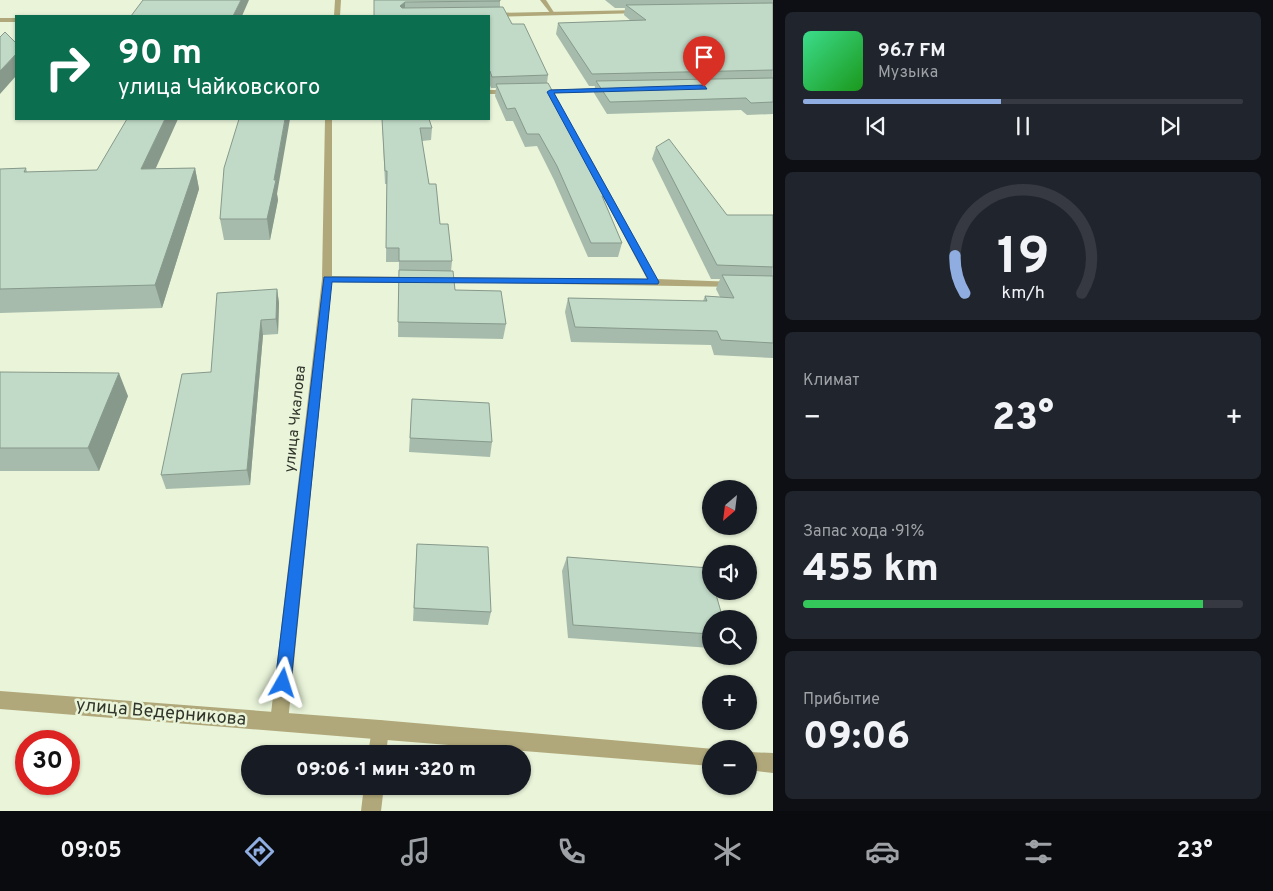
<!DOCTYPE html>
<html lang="ru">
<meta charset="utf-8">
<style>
body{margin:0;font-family:Overpass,sans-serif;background:#20242c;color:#f1f3f6;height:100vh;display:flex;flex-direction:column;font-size:19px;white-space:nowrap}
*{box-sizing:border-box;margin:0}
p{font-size:16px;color:#9ea1a6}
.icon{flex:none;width:28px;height:28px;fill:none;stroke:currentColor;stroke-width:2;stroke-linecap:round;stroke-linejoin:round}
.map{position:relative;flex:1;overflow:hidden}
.drawer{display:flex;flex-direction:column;gap:12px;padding:12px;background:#0d0f14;width:500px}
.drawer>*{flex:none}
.guide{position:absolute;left:15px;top:15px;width:475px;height:105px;border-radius:0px;box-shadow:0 1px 4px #0004;background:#0b6e4f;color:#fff;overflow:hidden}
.needle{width:32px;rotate:208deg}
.fabs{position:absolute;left:702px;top:480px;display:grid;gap:10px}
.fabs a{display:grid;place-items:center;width:55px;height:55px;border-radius:50%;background:#171b24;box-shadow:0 1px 4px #0004;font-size:25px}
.speed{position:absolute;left:15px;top:730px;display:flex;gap:10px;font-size:25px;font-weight:700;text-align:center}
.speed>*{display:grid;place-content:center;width:65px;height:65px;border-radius:50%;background:#171b24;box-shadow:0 1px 4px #0004;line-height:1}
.speed .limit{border:8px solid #d22;background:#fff;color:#111}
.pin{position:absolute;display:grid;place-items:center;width:42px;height:42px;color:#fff;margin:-51px -21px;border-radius:50% 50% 50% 0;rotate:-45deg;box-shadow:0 0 5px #0007}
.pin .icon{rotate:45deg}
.me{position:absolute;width:55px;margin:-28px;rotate:6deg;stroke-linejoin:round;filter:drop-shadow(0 0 4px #0008)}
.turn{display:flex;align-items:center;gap:18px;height:105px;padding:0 20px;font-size:22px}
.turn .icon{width:65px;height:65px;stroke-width:2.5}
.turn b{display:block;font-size:35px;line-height:42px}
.big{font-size:38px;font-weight:800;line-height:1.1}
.drawer .card{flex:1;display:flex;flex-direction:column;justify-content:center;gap:8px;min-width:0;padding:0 18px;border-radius:8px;background:#20242c}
.drawer .dial{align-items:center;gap:0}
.dial svg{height:130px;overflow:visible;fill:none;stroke:#363941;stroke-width:7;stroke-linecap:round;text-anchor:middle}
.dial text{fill:#f1f3f6;stroke:none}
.song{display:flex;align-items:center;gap:15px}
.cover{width:60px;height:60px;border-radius:8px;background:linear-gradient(135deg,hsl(150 70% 55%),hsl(120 70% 35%))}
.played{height:5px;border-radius:2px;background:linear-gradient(90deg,#8fade0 45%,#363941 45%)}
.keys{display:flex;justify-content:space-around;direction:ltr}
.heat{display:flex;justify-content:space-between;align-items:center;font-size:28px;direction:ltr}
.charge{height:8px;border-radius:4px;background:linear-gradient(90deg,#34c759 91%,#363941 0)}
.trip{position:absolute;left:241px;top:745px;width:290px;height:50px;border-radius:25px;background:#171b24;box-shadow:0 1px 4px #0004;font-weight:800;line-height:50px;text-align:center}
.tabs{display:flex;height:80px;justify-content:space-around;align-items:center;background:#090b0e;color:#9ea1a6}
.tabs .icon{width:35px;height:35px}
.tabs .current{color:#8fade0}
.tabs b{font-size:22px;color:#f1f3f6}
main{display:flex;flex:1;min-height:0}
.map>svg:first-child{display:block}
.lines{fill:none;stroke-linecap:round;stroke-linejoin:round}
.service{fill:#b0a87a;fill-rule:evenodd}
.minor{fill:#b0a87a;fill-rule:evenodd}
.tertiary{fill:#b0a87a;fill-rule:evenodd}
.wall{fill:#a6bbab}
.shaded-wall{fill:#87998b}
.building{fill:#c1dac7;stroke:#87998b}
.route{fill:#1a73e8;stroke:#114b97}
.labels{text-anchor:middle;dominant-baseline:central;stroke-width:5;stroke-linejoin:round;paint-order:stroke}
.street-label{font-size:15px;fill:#30342a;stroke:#e9f4d9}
.near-street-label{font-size:18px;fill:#30342a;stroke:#e9f4d9}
</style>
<main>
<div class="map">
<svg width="773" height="811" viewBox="0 0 773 811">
<rect width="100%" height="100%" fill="#e9f4d9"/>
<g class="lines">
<path class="service" d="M540 0H546L555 14H551Z"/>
<path class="minor" d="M335 0H341L340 16H334Z
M640 10 642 13 490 17 487 15 490 13Z
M0 18H16V22H0Z
M611 88 613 89V91L536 94 533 92 536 90Z
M489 90H511L514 92 511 94H489Z
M325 119H332V276L415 277 420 280 415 283 332 282 288 722 285 728 279 731 273 728 270 722 322 279Z
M582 153 589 155 657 279 735 282 740 285 739 287 433 282 432 280 437 277 647 279 581 155Z
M380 720 387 722 389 729 386 754H368L373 722Z
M364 786H384L381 811H361Z"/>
<path class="tertiary" d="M0 691 380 720 714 749H711V766L0 709Z
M749 752 773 753V773L749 770Z"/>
</g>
<path class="wall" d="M374 0 500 1V7L548 75 547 83 606 196 604 201 622 243 618 257H588L554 180 537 146 525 147 513 121H506L495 96 496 88H491L489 83V16H374Z
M605 0H773V114L747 115 741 110 607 114 594 93 595 86H589L556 34 558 23 631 21 624 15 625 8H615Z
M382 119H429L432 128 431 140 422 141 429 184 440 224 452 261 451 271 455 290 506 324 503 339 398 337 399 262H386L387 184H385Z
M656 147 727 215H773V358L714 355 711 345 571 342 565 312 568 298 703 301 705 296 720 297 716 289 720 279H711L652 159Z
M26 168 27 172 195 168 199 189 162 308 0 313V169Z
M277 194 278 200 270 240H224L220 219Z
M277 289 279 303 278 334 263 335 250 485 166 489 161 475 211 372Z
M0 372 128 396 99 471H0Z
M412 399 492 442 490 457 409 452Z
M417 544 491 612 488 625 413 621Z
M567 557 711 619V648L568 638 562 571Z"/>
<path class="shaded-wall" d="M241 0H249L242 16H233Z
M405 2V12L400 6Z
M16 54V76L0 94V71Z
M165 119H178L146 190 141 169Z
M285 119H290L277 194 278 200 270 240 267 219Z
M195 168 199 189 162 308 155 285Z
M277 289 279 303 278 334 276 319Z
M261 320 263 335 250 485 247 470Z
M119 373 128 396 99 471 88 448Z"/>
<path class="building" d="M143 0H241L233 16H131Z
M374 0H500V1L405 2 400 6 402 8 503 7 512 24H524L548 75 492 77 490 71H489V16H374Z
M773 3V70L592 74 558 23 646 20 626 5Z
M5 32 16 43V54L0 71V37Z
M773 78V102L751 103 746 98 610 102 596 81Z
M548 83 576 134 606 196H602L622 243H591L557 166 539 134H527L515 108 507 109 496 84Z
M127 119H165L141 169 195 168 155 285 0 289V169L26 168 24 172 97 170Z
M239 119H285L274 180H276L267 219H220L224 168Z
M382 119H429L432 128H420L429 184H436L440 224H448L452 261H399V248H386L387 171H385Z
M669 139 727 215H773V267L717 265 656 147Z
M399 270 453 271 455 290 501 291 506 324 398 322Z
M722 275 773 276V343L721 340 717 331 575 327 568 298 707 301 705 296 734 298Z
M277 289 276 319 261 320 247 470 161 475 182 374 211 372 217 293Z
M0 372 119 373 88 448H0Z
M412 399 489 403 492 442 410 438Z
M417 544 488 547 491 612 414 608Z
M567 557 709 568 711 577V591H715L723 619H711V634L573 625Z"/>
<path class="route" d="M704 85 707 89 554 93 659 282 658 284 332 282 291 683 289 689 283 691 277 689 275 683 324 277 648 279 547 92 550 90Z"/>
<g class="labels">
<g class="street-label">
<text transform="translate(296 419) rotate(-84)">улица Чкалова</text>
</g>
<g class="near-street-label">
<text transform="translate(161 713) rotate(5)">улица Ведерникова</text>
</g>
</g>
</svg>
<div class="fabs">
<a><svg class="needle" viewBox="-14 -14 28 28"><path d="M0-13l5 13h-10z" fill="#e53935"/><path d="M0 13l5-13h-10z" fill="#9ea1a6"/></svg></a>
<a><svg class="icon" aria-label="sound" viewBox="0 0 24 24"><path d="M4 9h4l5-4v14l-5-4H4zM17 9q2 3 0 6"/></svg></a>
<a><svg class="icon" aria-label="search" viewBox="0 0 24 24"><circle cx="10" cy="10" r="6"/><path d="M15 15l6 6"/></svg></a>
<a>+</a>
<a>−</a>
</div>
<div class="speed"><div class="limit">30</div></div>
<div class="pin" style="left:704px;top:87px;background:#d93025"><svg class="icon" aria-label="arrive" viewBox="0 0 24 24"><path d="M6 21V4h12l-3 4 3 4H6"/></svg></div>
<svg class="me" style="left:283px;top:683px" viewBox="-20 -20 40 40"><path d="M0-17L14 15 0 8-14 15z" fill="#1a73e8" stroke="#fff" stroke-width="4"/></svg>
<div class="trip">09:06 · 1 мин · 320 m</div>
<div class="guide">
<div class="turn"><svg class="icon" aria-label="right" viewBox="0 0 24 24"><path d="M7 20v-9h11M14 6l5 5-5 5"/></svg><div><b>90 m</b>улица Чайковского</div></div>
</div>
</div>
<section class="drawer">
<div class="card">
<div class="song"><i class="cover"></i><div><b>96.7 FM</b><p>Музыка</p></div></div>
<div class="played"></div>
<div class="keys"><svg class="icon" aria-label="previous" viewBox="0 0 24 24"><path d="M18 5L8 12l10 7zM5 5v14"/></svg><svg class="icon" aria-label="pause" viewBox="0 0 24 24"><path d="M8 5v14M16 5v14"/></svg><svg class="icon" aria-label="next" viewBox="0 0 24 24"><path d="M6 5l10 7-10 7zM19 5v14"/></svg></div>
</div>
<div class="card dial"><svg viewBox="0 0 100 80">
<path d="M14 69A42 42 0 1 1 86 69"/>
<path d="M14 69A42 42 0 0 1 8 46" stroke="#8fade0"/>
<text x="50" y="56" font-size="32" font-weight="700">19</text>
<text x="50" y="72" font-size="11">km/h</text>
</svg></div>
<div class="card"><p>Климат</p>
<div class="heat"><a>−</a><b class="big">23°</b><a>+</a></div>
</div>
<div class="card"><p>Запас хода · 91%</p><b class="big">455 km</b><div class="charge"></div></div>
<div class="card"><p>Прибытие</p><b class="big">09:06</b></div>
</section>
</main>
<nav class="tabs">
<b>09:05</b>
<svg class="icon current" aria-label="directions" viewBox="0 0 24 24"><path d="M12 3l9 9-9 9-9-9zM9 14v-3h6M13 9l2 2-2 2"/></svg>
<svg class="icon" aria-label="music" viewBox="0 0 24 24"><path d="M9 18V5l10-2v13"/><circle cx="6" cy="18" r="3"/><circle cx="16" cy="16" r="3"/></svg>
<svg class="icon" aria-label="phone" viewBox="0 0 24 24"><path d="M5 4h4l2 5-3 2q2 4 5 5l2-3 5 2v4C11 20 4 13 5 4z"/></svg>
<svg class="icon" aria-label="climate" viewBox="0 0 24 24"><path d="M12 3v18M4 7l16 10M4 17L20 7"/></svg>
<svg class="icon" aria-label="car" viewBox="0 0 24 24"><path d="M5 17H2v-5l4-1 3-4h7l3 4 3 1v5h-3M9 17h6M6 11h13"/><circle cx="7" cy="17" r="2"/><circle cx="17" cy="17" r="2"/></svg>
<svg class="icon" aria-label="filters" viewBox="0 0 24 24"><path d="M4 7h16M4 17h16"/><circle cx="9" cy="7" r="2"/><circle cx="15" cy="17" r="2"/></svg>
<b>23°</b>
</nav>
